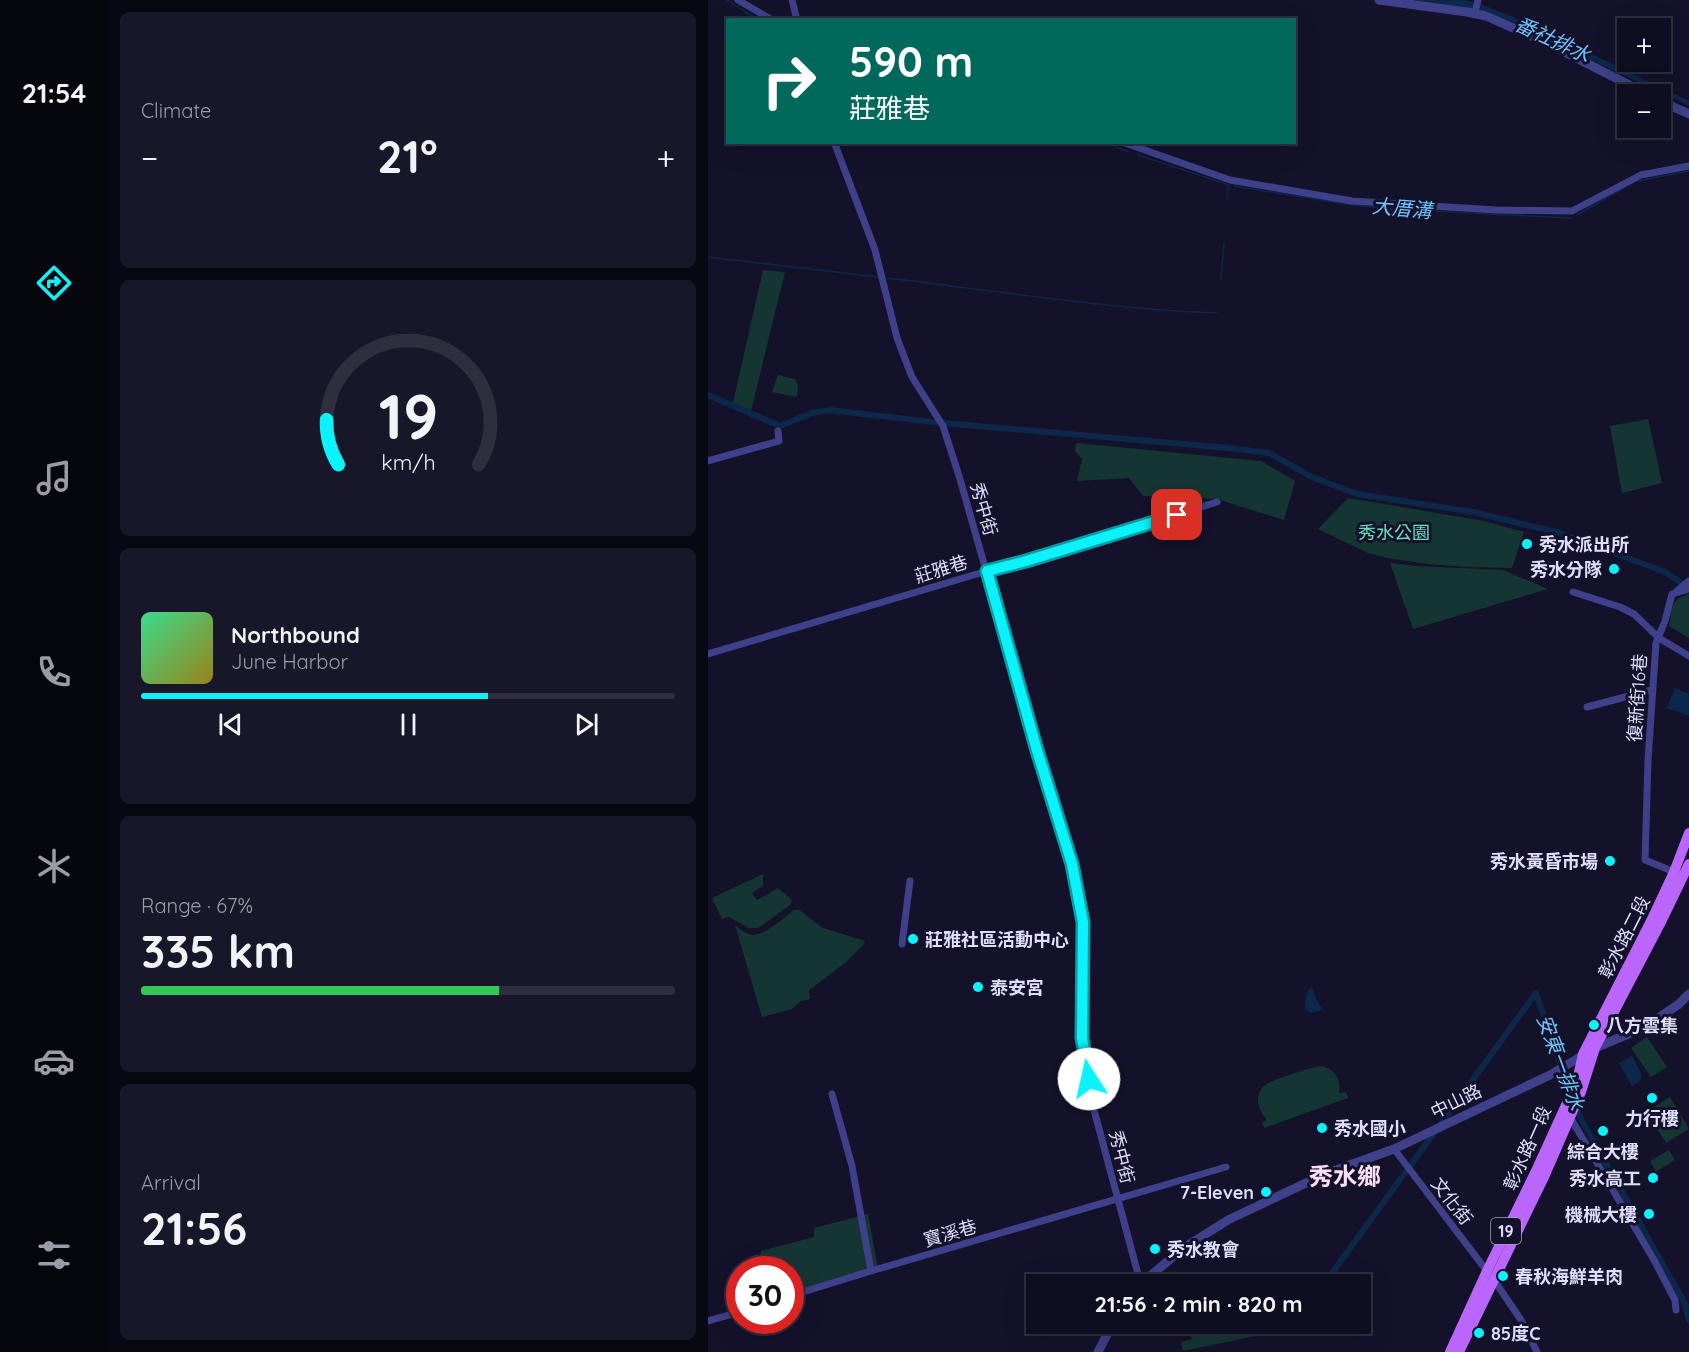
<!DOCTYPE html>
<meta charset="utf-8">
<style>
body{margin:0;font-family:Quicksand,"Noto Sans TC",sans-serif;background:#181729;color:#f1f3f6;height:100vh;display:flex;flex-direction:column;font-size:22px;white-space:nowrap}
*{box-sizing:border-box;margin:0}
p{font-size:20px;color:#9b9ca5}
.icon{flex:none;width:33px;height:33px;fill:none;stroke:currentColor;stroke-width:2;stroke-linecap:round;stroke-linejoin:round}
.map{position:relative;flex:1;overflow:hidden}
.side{display:flex;flex-direction:column;gap:12px;padding:12px;background:#080812;width:600px}
.side>*{flex:none}
.guide{position:absolute;left:18px;top:18px;width:570px;height:126px;border-radius:0px;box-shadow:0 6px 24px #0002,0 0 0 2px #2f2e3e;background:#00695c;color:#fff;overflow:hidden}
.fabs{position:absolute;left:909px;top:18px;display:grid;gap:12px}
.fabs a{display:grid;place-items:center;width:54px;height:54px;border-radius:0px;background:#0f0e20;box-shadow:0 6px 24px #0002,0 0 0 2px #2f2e3e;font-size:30px}
.speed{position:absolute;left:18px;top:1256px;display:flex;gap:12px;font-size:30px;font-weight:700;text-align:center}
.speed>*{display:grid;place-content:center;width:78px;height:78px;border-radius:50%;background:#0f0e20;box-shadow:0 6px 24px #0002,0 0 0 2px #2f2e3e;line-height:1}
.speed .limit{border:9px solid #d22;background:#fff;color:#111}
.pin{position:absolute;display:grid;place-items:center;width:51px;height:51px;color:#fff;margin:-26px;border-radius:12px;box-shadow:0 3px 9px #0006}
.me{position:absolute;width:66px;margin:-33px;rotate:350deg;stroke-linejoin:round;filter:drop-shadow(0 0 4px #0008)}
.turn{display:flex;align-items:center;gap:21px;height:126px;padding:0 24px;font-size:27px}
.turn .icon{width:78px;height:78px;stroke-width:2.5}
.turn b{display:block;font-size:42px;line-height:51px}
.big{font-size:45px;font-weight:800;line-height:1.1}
.side .card{flex:1;display:flex;flex-direction:column;justify-content:center;gap:9px;min-width:0;padding:0 21px;border-radius:9px;background:#181729}
.side .dial{align-items:center;gap:0}
.dial svg{height:156px;overflow:visible;fill:none;stroke:#2f2e3e;stroke-width:7;stroke-linecap:round;text-anchor:middle}
.dial text{fill:#f1f3f6;stroke:none}
.song{display:flex;align-items:center;gap:18px}
.cover{width:72px;height:72px;border-radius:9px;background:linear-gradient(135deg,hsl(150 70% 55%),hsl(50 70% 35%))}
.played{height:6px;border-radius:3px;background:linear-gradient(90deg,#0cf2fb 65%,#2f2e3e 65%)}
.keys{display:flex;justify-content:space-around;direction:ltr}
.heat{display:flex;justify-content:space-between;align-items:center;font-size:33px;direction:ltr}
.charge{height:9px;border-radius:4px;background:linear-gradient(90deg,#34c759 67%,#2f2e3e 0)}
.trip{position:absolute;left:318px;top:1274px;width:345px;height:60px;border-radius:0px;background:#0f0e20;box-shadow:0 6px 24px #0002,0 0 0 2px #2f2e3e;font-weight:800;line-height:60px;text-align:center}
main{display:flex;flex:1;min-height:0}
.menu{display:flex;flex-direction:column;width:108px;justify-content:space-around;align-items:center;background:#06060d;color:#9b9ca5}
.menu .icon{width:42px;height:42px}
.menu .selected{color:#0cf2fb}
.menu b{font-size:27px;color:#f1f3f6}
.map>svg:first-child{display:block}
.green{fill:#153532}
.water{fill:#0c274a}
.lines{fill:none;stroke-linecap:round;stroke-linejoin:round}
.stream{stroke:#0c274a;stroke-width:1.5}
.canal{stroke:#0c274a;stroke-width:6}
.minor{stroke:#3e4089;stroke-width:7}
.tertiary{stroke:#3e4089;stroke-width:9}
.primary{stroke:#ba66fc;stroke-width:10}
.route-casing{stroke:#089da3;stroke-width:15}
.route{stroke:#0cf2fb;stroke-width:10}
.poi-dot{fill:#0cf2fb;stroke:#14122b;stroke-width:2}
.labels{text-anchor:middle;dominant-baseline:central;stroke-width:6;stroke-linejoin:round;paint-order:stroke}
.shield{fill:#14122b;stroke:#a1a0bf;stroke-width:1.5}
.shield-label{font-size:16px;font-weight:bold;fill:#deddfe}
.street-label{font-size:18px;fill:#deddfe;stroke:#14122b}
.park-label{font-size:18px;fill:#68dfba;stroke:#14122b}
.poi-label{font-size:18px;font-weight:bold;fill:#deddfe;stroke:#14122b;text-anchor:start}
.water-label{font-size:20px;font-style:italic;fill:#6cc3fd;stroke:#14122b}
.district-label{font-size:24px;font-weight:bold;fill:#fedef5;stroke:#14122b}
</style>
<main>
<nav class="menu">
<b>21:54</b>
<svg class="icon selected" aria-label="directions" viewBox="0 0 24 24"><path d="M12 3l9 9-9 9-9-9zM9 14v-3h6M13 9l2 2-2 2"/></svg>
<svg class="icon" aria-label="music" viewBox="0 0 24 24"><path d="M9 18V5l10-2v13"/><circle cx="6" cy="18" r="3"/><circle cx="16" cy="16" r="3"/></svg>
<svg class="icon" aria-label="phone" viewBox="0 0 24 24"><path d="M5 4h4l2 5-3 2q2 4 5 5l2-3 5 2v4C11 20 4 13 5 4z"/></svg>
<svg class="icon" aria-label="climate" viewBox="0 0 24 24"><path d="M12 3v18M4 7l16 10M4 17L20 7"/></svg>
<svg class="icon" aria-label="car" viewBox="0 0 24 24"><path d="M5 17H2v-5l4-1 3-4h7l3 4 3 1v5h-3M9 17h6M6 11h13"/><circle cx="7" cy="17" r="2"/><circle cx="17" cy="17" r="2"/></svg>
<svg class="icon" aria-label="filters" viewBox="0 0 24 24"><path d="M4 7h16M4 17h16"/><circle cx="9" cy="7" r="2"/><circle cx="15" cy="17" r="2"/></svg>
</nav>
<section class="side">
<div class="card"><p>Climate</p>
<div class="heat"><a>−</a><b class="big">21°</b><a>+</a></div>
</div>
<div class="card dial"><svg viewBox="0 0 100 80">
<path d="M14 69A42 42 0 1 1 86 69"/>
<path d="M14 69A42 42 0 0 1 8 46" stroke="#0cf2fb"/>
<text x="50" y="56" font-size="32" font-weight="700">19</text>
<text x="50" y="72" font-size="11">km/h</text>
</svg></div>
<div class="card">
<div class="song"><i class="cover"></i><div><b>Northbound</b><p>June Harbor</p></div></div>
<div class="played"></div>
<div class="keys"><svg class="icon" aria-label="previous" viewBox="0 0 24 24"><path d="M18 5L8 12l10 7zM5 5v14"/></svg><svg class="icon" aria-label="pause" viewBox="0 0 24 24"><path d="M8 5v14M16 5v14"/></svg><svg class="icon" aria-label="next" viewBox="0 0 24 24"><path d="M6 5l10 7-10 7zM19 5v14"/></svg></div>
</div>
<div class="card"><p>Range · 67%</p><b class="big">335 km</b><div class="charge"></div></div>
<div class="card"><p>Arrival</p><b class="big">21:56</b></div>
</section>
<div class="map">
<svg width="981" height="1352" viewBox="0 0 981 1352">
<rect width="100%" height="100%" fill="#14122b"/>
<path class="green" d="M55 270 77 272 43 411 25 403Z
M70 375 87 379 90 385 89 397 64 392Z
M940 419 954 483 914 493 902 426Z
M368 443 553 461 587 481 576 520 509 499 435 496 421 478 369 481 374 459 367 451Z
M640 498 776 521 816 532 804 568 758 567 720 564 680 558 660 553 610 529Z
M682 563 709 566 795 570 840 589 705 629Z
M981 594V638L961 626C965 608 961 600 981 594Z
M55 874V886L44 893 49 900 70 888 84 900 82 905 50 928H41L21 917 14 919 4 898Z
M86 910H91L115 928 157 941 156 944 137 963 101 990 102 999 93 1001 84 1009 54 1017 27 925C32 929 38 934 44 935 56 936 77 917 86 910Z
M939 1037 959 1067 943 1077 923 1048Z
M613 1066C627 1069 633 1079 631 1093L638 1092 640 1098 556 1128 554 1122 559 1120C550 1111 545 1095 557 1085 565 1080 576 1077 584 1074 594 1071 603 1067 613 1066Z
M962 1097 981 1129 958 1143 938 1112Z
M961 1150 967 1160 948 1172 942 1161Z
M160 1214 170 1269 83 1296 82 1269H73L70 1256 53 1259V1251L106 1237V1228Z
M476 1323H581L582 1329 475 1351 473 1342 485 1339 479 1332Z"/>
<path class="water" d="M705 0H755L766 2 765 9Z
M773 4 820 23 981 101V106L815 28 772 10Z
M967 688 981 694V716L959 708Z
M603 988 605 989 608 999 615 1010 602 1013 598 1010 597 1002 600 990Z
M924 1056 933 1073V1078L931 1082 924 1086 911 1063Z"/>
<g class="lines">
<path class="stream" d="M19 0 50 20
M394 142 421 152
M430 155 521 185
M930 181 981 171
M526 186 637 204 681 209 863 218
M519 200 520 186
M869 215 918 187
M0 257 170 277
M180 278C289 291 399 309 509 313
M513 279 516 244"/>
<path class="canal" d="M0 395 72 426 104 413 122 410 224 422 521 448 561 453 604 477 649 494 765 512 852 533 957 572 975 584
M867 1105 872 1117 977 1304 981 1320
M616 1284 828 993 863 1095"/>
<path class="minor" d="M30 0 64 20
M84 0 89 20
M767 13 770 0
M126 142 167 250 189 338 204 377 235 426 252 479 328 747 364 864 375 923 374 1038 382 1095 430 1274 435 1282
M414 142 522 180 644 201 788 210 864 211 933 175 981 166
M0 461 71 441 70 431
M969 591 981 581
M865 592 912 607 926 614 951 638 981 656
M0 654 279 571 318 561 509 502
M879 707 944 690
M969 873 937 860 940 760 948 643 957 621 964 594 981 589
M194 944 202 881
M124 1094 144 1166 163 1271
M862 1117 946 1260 967 1300 968 1310
M686 1149 788 1283 813 1320 829 1352
M82 1296 163 1271 518 1167
M0 1321 32 1312"/>
<path class="tertiary" d="M671 0 759 12 778 16 839 43 939 94
M952 101 981 114
M433 1284 474 1249 520 1220 617 1174 686 1149 842 1075 887 1048 937 1027 971 1004 981 994
M390 1352 405 1323"/>
<path class="primary" d="M742 1352 779 1271 827 1173 869 1081 875 1054 943 921 966 872 981 833
M751 1352 836 1177 873 1092 887 1048 952 924 981 864"/>
</g>
<g class="lines">
<defs>
<path id="route" d="M381 1079 374 1038 375 922 364 864 328 747 279 571 318 561 469 515"/>
</defs>
<use href="#route" class="route-casing"/>
<use href="#route" class="route"/>
</g>
<g class="poi-dot">
<circle cx="819" cy="544" r="6"/>
<circle cx="906" cy="569" r="6"/>
<circle cx="902" cy="861" r="6"/>
<circle cx="205" cy="939" r="6"/>
<circle cx="270" cy="987" r="6"/>
<circle cx="886" cy="1025" r="6"/>
<circle cx="944" cy="1098" r="6"/>
<circle cx="614" cy="1128" r="6"/>
<circle cx="895" cy="1131" r="6"/>
<circle cx="945" cy="1178" r="6"/>
<circle cx="558" cy="1192" r="6"/>
<circle cx="941" cy="1214" r="6"/>
<circle cx="447" cy="1249" r="6"/>
<circle cx="795" cy="1276" r="6"/>
<circle cx="771" cy="1333" r="6"/>
</g>
<g class="labels">
<rect class="shield" x="783" y="1218" width="30" height="26" rx="4.5"/>
<g class="shield-label">
<text x="798" y="1231">19</text>
</g>
<g class="street-label">
<text transform="translate(276 509) rotate(74)">秀中街</text>
<text transform="translate(233 569) rotate(-17)">莊雅巷</text>
<text transform="translate(929 698) rotate(-86)">復新街16巷</text>
<text transform="translate(916 937) rotate(-63)">彰水路二段</text>
<text transform="translate(748 1101) rotate(-26)">中山路</text>
<text transform="translate(819 1148) rotate(-66)">彰水路一段</text>
<text transform="translate(414 1157) rotate(76)">秀中街</text>
<text transform="translate(744 1201) rotate(52)">文化街</text>
<text transform="translate(242 1233) rotate(-16)">寶溪巷</text>
</g>
<g class="park-label">
<text x="686" y="532">秀水公園</text>
</g>
<g class="poi-label">
<text x="831" y="544">秀水派出所</text>
<text x="894" y="569" text-anchor="end">秀水分隊</text>
<text x="890" y="861" text-anchor="end">秀水黃昏市場</text>
<text x="217" y="939">莊雅社區活動中心</text>
<text x="282" y="987">泰安宮</text>
<text x="898" y="1025">八方雲集</text>
<text x="944" y="1118" text-anchor="middle">力行樓</text>
<text x="626" y="1128">秀水國小</text>
<text x="895" y="1151" text-anchor="middle">綜合大樓</text>
<text x="933" y="1178" text-anchor="end">秀水高工</text>
<text x="546" y="1192" text-anchor="end">7-Eleven</text>
<text x="929" y="1214" text-anchor="end">機械大樓</text>
<text x="459" y="1249">秀水教會</text>
<text x="807" y="1276">春秋海鮮羊肉</text>
<text x="783" y="1333">85度C</text>
</g>
<g class="water-label">
<text transform="translate(845 39) rotate(25)">番社排水</text>
<text transform="translate(694 208) rotate(5)">大厝溝</text>
<text transform="translate(853 1062) rotate(70)">安東一排水</text>
</g>
<g class="district-label">
<text x="637" y="1176">秀水鄉</text>
</g>
</g>
</svg>
<div class="fabs">
<a>+</a>
<a>−</a>
</div>
<div class="speed"><div class="limit">30</div></div>
<div class="pin" style="left:469px;top:515px;background:#d93025"><svg class="icon" aria-label="arrive" viewBox="0 0 24 24"><path d="M6 21V4h12l-3 4 3 4H6"/></svg></div>
<svg class="me" style="left:381px;top:1079px" viewBox="-20 -20 40 40"><circle r="19" fill="#fff"/><path d="M0-13L10 11 0 6-10 11z" fill="#0cf2fb"/></svg>
<div class="trip">21:56 · 2 min · 820 m</div>
<div class="guide">
<div class="turn"><svg class="icon" aria-label="right" viewBox="0 0 24 24"><path d="M7 20v-9h11M14 6l5 5-5 5"/></svg><div><b>590 m</b>莊雅巷</div></div>
</div>
</div>
</main>
